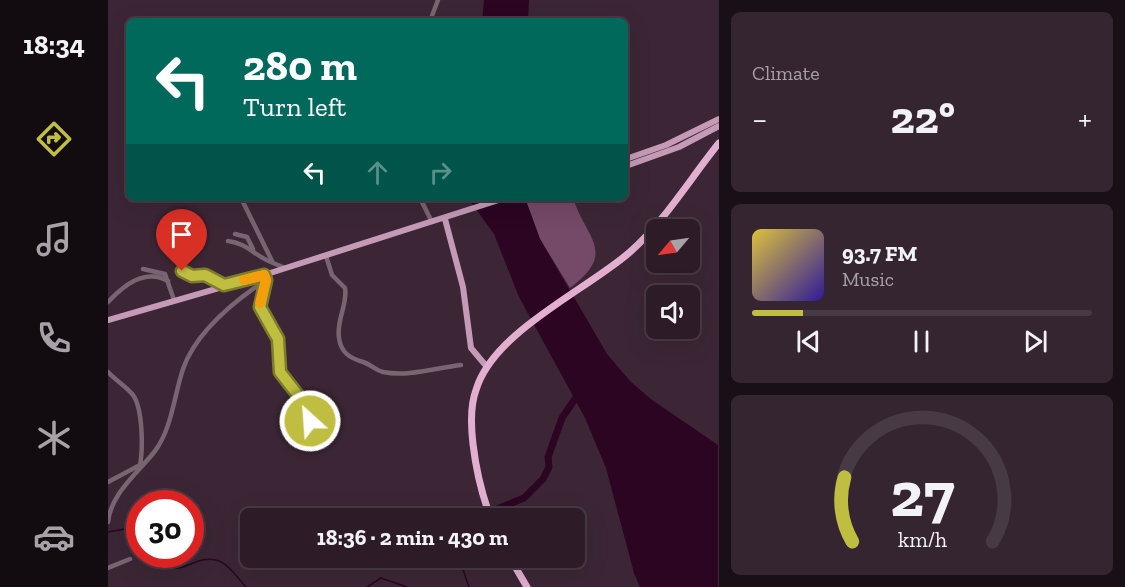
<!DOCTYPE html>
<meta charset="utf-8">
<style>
body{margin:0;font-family:"Zilla Slab",serif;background:#352530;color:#f1f3f6;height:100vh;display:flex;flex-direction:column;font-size:22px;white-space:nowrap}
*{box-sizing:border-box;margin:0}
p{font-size:20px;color:#a7a1a8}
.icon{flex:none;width:33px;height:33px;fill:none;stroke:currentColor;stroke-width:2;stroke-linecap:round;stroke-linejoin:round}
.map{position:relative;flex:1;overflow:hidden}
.panel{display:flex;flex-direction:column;gap:12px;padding:12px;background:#190f16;width:406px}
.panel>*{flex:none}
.top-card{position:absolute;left:18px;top:18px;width:502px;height:183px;border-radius:9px;box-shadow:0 6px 24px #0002,0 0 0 2px #483a45;background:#00695c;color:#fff;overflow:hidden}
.needle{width:39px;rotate:241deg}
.fabs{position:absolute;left:538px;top:219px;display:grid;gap:12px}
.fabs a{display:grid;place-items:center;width:54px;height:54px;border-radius:9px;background:#2d1c28;box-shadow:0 6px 24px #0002,0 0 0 2px #483a45;font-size:30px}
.speed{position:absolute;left:18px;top:490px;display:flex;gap:12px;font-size:30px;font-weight:700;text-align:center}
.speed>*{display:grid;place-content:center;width:78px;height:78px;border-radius:50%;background:#2d1c28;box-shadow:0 6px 24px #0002,0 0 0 2px #483a45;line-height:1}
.speed .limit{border:9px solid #d22;background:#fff;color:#111}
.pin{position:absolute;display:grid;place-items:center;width:51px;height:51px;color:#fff;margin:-62px -26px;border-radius:50% 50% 50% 0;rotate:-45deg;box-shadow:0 0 6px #0007}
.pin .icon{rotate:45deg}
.me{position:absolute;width:66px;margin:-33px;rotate:334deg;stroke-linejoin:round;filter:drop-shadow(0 0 4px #0008)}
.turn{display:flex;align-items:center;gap:21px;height:126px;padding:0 18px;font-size:27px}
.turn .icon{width:78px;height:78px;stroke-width:2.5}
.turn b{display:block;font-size:42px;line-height:51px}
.lanes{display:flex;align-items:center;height:57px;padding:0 18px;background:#0003;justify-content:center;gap:30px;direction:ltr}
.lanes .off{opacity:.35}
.big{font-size:45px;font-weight:800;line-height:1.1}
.panel .tile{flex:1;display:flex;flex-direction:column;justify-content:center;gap:9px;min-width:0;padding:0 21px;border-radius:9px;background:#352530}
.panel .dial{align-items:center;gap:0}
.dial svg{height:156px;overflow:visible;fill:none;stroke:#483a45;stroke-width:7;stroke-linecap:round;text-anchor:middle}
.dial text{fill:#f1f3f6;stroke:none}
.song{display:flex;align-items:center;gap:18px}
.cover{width:72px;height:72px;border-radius:9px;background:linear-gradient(135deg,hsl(50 70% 55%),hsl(250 70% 35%))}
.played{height:6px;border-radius:3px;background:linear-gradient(90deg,#bfbe41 15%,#483a45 15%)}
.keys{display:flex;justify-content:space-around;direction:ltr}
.heat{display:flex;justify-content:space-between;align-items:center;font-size:33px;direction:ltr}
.trip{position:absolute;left:132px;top:508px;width:345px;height:60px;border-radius:9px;background:#2d1c28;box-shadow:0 6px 24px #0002,0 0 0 2px #483a45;font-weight:800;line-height:60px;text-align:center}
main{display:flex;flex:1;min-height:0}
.dock{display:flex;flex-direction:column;width:108px;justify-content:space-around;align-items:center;background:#120b10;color:#a7a1a8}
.dock .icon{width:42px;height:42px}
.dock .current{color:#bfbe41}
.dock b{font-size:27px;color:#f1f3f6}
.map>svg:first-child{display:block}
.forest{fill:#754968}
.water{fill:#2b0522}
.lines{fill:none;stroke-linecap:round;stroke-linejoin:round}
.stream{stroke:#2b0522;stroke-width:1.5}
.river{stroke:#2b0522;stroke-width:7}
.minor{stroke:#796572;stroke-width:4.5}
.major{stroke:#c49ab7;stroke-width:6}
.highway{stroke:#e2afd1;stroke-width:7}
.route-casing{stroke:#7c7c2a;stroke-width:15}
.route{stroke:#bfbe41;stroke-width:10}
.slow{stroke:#f59e0b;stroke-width:10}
</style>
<main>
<nav class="dock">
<b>18:34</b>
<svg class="icon current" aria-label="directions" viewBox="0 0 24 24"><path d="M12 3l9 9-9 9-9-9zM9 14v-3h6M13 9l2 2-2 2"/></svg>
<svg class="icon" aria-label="music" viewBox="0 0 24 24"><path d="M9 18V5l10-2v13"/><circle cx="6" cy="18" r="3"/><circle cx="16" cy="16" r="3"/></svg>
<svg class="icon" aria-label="phone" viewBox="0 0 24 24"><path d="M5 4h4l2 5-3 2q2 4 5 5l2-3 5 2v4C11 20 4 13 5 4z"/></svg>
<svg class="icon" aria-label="climate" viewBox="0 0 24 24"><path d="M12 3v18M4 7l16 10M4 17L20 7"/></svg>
<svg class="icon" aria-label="car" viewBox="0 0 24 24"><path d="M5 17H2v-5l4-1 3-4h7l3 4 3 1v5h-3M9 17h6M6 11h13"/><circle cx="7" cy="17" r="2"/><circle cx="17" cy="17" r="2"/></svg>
</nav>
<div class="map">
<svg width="611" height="587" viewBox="0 0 611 587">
<rect width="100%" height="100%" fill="#3c2635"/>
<path class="forest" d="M417 198H465C478 239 510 252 462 288L432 239Z"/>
<path class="water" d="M376 0H421L420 21H374Z
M360 198H417L432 239 499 354 523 382 544 400 610 445V587H532L526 573 498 468 477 418 411 297 386 234Z"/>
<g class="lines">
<path class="stream" d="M360 519 371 513H377
M0 532 28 527 32 531
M48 555C68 587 85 551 111 561 121 564 131 580 138 587
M351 558 361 587
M259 587 273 578 299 587"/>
<path class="river" d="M382 512 416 498 435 479 441 467 440 457 454 418 471 393"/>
<path class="minor" d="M322 21 330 0
M133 198 165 263 177 268
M312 198 324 222
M127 234 139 237 145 249
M120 241C139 243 148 257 165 263
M218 256 224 275 237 288C240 304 228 320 231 338 233 353 242 358 255 362 262 364 269 371 275 372 300 377 327 368 353 365
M35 269 57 274 66 300
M74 271 84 276 97 275 116 286
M157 280 152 307 170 339 172 372 203 417 194 438
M0 302C16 285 37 268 60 281
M0 372C7 380 18 386 25 395 35 409 35 449 32 465L0 482
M0 522C3 493 30 473 47 451 64 428 66 396 75 369 88 332 125 302 158 280
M0 568 22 559"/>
<path class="major" d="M518 159 558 145 611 119
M518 166 571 147 611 126
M337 219 355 287 363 348 379 367
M0 320 156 275 397 198"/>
<path class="highway" d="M383 519C374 495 368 470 365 444 363 427 362 406 368 390 385 332 477 291 522 252 556 222 582 179 611 143
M402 558 419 587"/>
</g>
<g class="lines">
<defs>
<path id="route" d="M74 271 84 276 97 275 116 285 156 275 158 280 152 307 170 339 172 372 196 403 202 421"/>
</defs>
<use href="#route" class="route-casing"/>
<use href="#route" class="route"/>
<path class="slow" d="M136 280 156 275 158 280 152 303"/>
</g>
</svg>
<div class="fabs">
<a><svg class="needle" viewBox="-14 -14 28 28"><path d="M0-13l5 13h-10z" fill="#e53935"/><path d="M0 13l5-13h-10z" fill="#a7a1a8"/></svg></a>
<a><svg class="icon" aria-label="sound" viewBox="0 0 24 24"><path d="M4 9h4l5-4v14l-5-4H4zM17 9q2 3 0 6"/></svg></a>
</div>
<div class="speed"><div class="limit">30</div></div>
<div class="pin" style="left:74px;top:271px;background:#d93025"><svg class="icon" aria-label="arrive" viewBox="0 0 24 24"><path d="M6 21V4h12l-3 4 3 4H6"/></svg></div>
<svg class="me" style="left:202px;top:421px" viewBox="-20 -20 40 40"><circle r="17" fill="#bfbe41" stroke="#fff" stroke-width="3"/><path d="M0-11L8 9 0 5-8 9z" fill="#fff"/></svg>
<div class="trip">18:36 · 2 min · 430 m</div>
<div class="top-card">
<div class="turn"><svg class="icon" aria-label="left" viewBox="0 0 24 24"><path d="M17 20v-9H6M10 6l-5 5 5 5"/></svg><div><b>280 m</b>Turn left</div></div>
<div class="lanes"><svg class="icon" aria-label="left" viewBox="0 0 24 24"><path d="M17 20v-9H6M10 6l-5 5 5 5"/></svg><svg class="icon off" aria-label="ahead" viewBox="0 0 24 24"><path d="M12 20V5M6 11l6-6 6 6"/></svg><svg class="icon off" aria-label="right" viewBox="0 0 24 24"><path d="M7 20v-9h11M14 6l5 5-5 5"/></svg></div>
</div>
</div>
<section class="panel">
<div class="tile"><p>Climate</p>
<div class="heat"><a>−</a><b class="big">22°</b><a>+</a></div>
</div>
<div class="tile">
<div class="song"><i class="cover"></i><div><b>93.7 FM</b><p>Music</p></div></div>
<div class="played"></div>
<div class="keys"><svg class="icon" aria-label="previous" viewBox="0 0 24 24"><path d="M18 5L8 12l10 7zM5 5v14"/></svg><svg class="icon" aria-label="pause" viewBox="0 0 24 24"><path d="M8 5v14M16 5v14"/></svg><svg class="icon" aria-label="next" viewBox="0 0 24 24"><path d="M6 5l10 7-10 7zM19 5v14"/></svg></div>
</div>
<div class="tile dial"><svg viewBox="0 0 100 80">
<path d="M14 69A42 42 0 1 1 86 69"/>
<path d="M14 69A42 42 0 0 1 10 36" stroke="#bfbe41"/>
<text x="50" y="56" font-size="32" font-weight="700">27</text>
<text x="50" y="72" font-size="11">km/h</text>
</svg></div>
</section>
</main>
